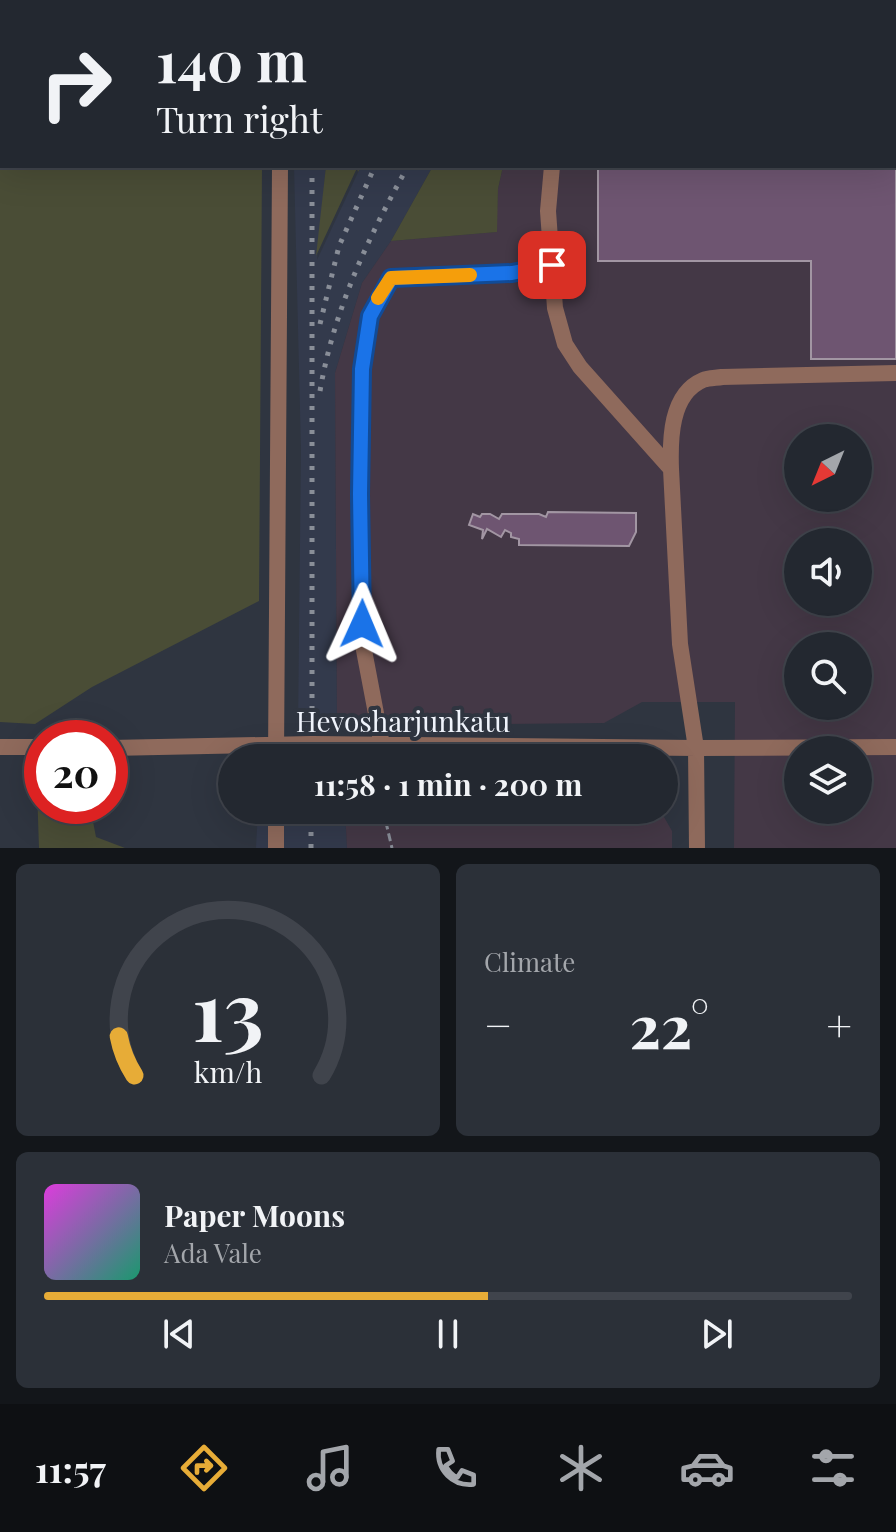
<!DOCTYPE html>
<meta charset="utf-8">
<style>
body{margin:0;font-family:"Playfair Display",serif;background:#2b3038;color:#f1f3f6;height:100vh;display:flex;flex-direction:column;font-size:30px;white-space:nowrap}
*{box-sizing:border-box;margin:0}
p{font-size:26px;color:#a3a6ab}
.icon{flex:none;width:44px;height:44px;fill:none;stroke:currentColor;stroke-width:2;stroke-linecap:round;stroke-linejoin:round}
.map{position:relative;height:848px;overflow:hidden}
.drawer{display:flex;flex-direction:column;gap:16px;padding:16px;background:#13161a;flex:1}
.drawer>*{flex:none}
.guide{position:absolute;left:0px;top:0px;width:896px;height:168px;box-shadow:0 8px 32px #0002,0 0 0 2px #40444c;background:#232830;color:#f1f3f6;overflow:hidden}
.needle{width:52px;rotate:223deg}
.tools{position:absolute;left:784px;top:424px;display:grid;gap:16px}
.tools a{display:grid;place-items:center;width:88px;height:88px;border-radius:50%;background:#232830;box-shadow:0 8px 32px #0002,0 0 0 2px #40444c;font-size:40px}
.speed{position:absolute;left:24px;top:720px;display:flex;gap:16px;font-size:40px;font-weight:700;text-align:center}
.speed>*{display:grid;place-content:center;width:104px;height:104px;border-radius:50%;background:#232830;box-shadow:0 8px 32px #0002,0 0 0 2px #40444c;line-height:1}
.speed .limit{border:12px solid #d22;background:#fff;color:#111}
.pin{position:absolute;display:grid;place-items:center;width:68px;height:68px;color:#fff;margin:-34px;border-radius:16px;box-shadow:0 4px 12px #0006}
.me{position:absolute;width:88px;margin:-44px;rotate:1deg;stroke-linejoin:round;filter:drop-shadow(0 0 6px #0008)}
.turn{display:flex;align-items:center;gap:28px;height:168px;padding:0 24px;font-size:36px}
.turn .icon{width:104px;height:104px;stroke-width:2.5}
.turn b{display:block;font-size:56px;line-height:68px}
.big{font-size:60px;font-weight:700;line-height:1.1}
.drawer .card{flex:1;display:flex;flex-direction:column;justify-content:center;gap:12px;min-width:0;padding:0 28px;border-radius:12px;background:#2b3038}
.drawer .dial{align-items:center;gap:0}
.dial svg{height:208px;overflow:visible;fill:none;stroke:#40444c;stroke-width:7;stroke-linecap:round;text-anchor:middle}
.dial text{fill:#f1f3f6;stroke:none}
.song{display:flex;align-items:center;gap:24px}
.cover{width:96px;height:96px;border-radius:12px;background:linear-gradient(135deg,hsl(300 70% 55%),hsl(160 70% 35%))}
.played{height:8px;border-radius:4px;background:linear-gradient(90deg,#e7ac37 55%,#40444c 55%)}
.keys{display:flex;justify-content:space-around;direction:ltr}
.heat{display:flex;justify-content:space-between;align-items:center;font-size:44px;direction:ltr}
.drawer .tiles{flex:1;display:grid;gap:16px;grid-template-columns:1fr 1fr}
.card:last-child{grid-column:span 2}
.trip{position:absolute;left:218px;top:744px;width:460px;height:80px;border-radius:40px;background:#232830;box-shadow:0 8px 32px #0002,0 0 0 2px #40444c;font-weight:700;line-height:80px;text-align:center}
.tabs{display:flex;height:128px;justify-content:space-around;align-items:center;background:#0e1013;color:#a3a6ab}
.tabs .icon{width:56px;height:56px}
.tabs .current{color:#e7ac37}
.tabs b{font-size:36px;color:#f1f3f6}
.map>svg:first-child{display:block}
.built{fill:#333a4c}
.industrial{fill:#443846;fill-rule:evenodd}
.green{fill:#4a4d36}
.building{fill:#6e5571;stroke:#a296a3;stroke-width:2}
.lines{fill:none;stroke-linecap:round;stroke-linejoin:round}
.path{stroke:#8a8f99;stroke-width:3;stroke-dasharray:8 4;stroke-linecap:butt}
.minor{stroke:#8f6a5c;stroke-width:16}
.rail{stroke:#898e98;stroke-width:5;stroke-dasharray:4 8;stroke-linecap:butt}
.route-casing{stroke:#114b97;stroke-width:20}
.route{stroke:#1a73e8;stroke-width:14}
.slow{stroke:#f59e0b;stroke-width:14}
.labels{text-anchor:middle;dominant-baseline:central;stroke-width:8;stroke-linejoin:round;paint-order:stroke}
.street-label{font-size:28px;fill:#f0f4fc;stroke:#2f3540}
</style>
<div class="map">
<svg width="896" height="848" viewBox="0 0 896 848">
<rect width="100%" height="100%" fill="#2f3540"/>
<path class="built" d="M294 166H326L317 260 361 166H433L391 241 362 283 335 373 337 726 298 731 301 450Z
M258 810H345L347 848H256Z"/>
<path class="industrial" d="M544 0H896V848H734L735 702H642L604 723 337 726 335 373 362 283 391 241 496 232 498 189 503 166H894V2H544ZM798 438H858V498H798ZM798 542H858V602H798ZM798 646H858V706H798ZM798 750H858V810H798Z
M345 810H660L672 831V848H347Z"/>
<path class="green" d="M0 0H262L2 2V166H262L259 601 92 687 35 724 0 722Z
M326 166H361L358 172 357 168 316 256Z
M433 166H503L498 189 497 232 391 241Z
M42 786V806H90L96 837 125 848H39L37 788Z"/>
<path class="building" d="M693 0H896V359H811V261H598V166H894V2Z
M548 512 636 513V532L629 546 519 545V539L511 537V533L505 530 501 537 487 529 482 539 483 530 469 525 473 514 480 517 482 514H490L499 519 502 514H539L546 517Z"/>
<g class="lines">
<path class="path" d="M47 731H72
M383 810 392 848"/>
<path class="minor" d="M282 2V0
M567 2V0
M552 166 548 211 555 308 565 344 580 367 671 469
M382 745 363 645 360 494 362 369 370 316 391 278 512 273 552 265
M0 747H42
M110 748 312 744 696 748 896 747
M276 758 280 166
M276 848V810
M697 848 696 748 680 644 671 469C670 440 670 394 703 380 708 378 716 378 722 377L896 373"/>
<path class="rail" d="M312 0V2
M333 2V0
M456 2 457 0
M506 2 507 0
M320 324 339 246 375 166
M320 391C334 309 368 238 408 166
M312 758V166
M311 848V810"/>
</g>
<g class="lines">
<defs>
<path id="route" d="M362 624 360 494 362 369 370 316 391 278 512 273 552 265"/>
</defs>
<use href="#route" class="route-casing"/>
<use href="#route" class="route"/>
<path class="slow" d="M378 298 391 278 470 275"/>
</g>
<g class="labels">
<g class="street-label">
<text x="403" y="720">Hevosharjunkatu</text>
</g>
</g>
</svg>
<div class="tools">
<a><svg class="needle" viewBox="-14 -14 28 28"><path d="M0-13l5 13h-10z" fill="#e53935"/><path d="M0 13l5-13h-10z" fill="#a3a6ab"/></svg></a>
<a><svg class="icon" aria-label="sound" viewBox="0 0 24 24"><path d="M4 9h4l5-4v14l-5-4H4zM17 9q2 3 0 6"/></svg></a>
<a><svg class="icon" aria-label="search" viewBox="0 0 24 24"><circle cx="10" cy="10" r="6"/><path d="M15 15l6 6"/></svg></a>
<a><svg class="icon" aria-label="layers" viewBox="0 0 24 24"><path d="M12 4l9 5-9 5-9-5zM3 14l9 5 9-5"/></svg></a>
</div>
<div class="speed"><div class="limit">20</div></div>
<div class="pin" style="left:552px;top:265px;background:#d93025"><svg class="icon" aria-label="arrive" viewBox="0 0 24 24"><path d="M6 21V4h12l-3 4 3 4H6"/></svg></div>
<svg class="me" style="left:362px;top:624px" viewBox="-20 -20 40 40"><path d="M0-17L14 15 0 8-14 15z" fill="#1a73e8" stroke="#fff" stroke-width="4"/></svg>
<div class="trip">11:58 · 1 min · 200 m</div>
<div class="guide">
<div class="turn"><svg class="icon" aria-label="right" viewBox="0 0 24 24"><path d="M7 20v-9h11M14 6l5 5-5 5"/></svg><div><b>140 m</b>Turn right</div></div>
</div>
</div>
<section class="drawer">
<div class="tiles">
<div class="card dial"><svg viewBox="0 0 100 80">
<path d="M14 69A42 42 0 1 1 86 69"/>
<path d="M14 69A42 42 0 0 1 8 54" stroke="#e7ac37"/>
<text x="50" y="56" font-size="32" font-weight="700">13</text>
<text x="50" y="72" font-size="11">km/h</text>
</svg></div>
<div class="card"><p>Climate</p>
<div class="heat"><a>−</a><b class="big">22°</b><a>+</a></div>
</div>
<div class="card">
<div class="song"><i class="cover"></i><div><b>Paper Moons</b><p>Ada Vale</p></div></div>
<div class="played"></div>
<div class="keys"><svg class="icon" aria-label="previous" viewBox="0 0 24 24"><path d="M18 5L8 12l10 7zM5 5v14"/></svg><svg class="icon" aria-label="pause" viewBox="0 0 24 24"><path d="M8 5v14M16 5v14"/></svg><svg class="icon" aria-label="next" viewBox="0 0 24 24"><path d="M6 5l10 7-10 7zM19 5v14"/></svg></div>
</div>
</div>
</section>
<nav class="tabs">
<b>11:57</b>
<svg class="icon current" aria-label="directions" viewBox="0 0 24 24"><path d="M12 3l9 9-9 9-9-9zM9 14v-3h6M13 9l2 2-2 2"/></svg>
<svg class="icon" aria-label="music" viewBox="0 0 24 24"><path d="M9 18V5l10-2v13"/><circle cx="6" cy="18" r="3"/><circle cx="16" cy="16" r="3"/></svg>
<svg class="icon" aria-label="phone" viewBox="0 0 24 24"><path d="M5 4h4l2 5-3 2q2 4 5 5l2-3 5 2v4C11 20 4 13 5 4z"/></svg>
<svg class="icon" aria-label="climate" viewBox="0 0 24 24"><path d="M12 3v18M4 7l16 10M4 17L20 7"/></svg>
<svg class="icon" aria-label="car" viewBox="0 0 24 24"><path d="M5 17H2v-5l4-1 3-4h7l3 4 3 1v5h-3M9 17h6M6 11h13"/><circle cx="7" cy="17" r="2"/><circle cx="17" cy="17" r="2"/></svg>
<svg class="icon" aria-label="filters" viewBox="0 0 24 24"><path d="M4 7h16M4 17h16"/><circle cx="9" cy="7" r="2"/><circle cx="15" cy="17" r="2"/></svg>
</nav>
